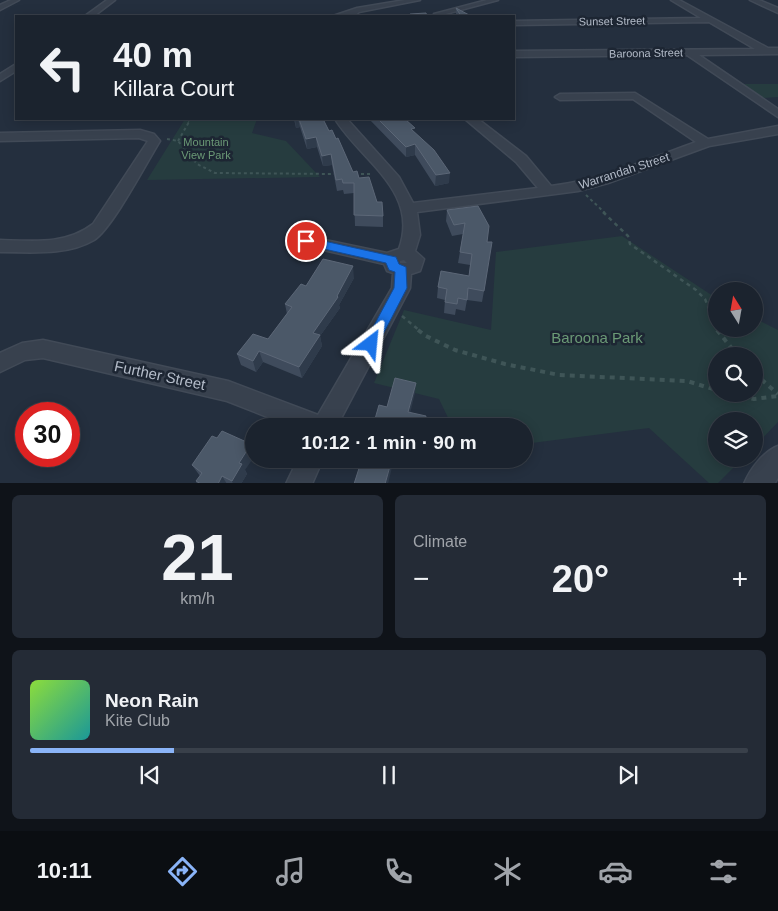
<!DOCTYPE html>
<meta charset="utf-8">
<style>
body{margin:0;font-family:Arial,sans-serif;background:#242b36;color:#f1f3f6;height:100vh;display:flex;flex-direction:column;font-size:19px;white-space:nowrap}
*{box-sizing:border-box;margin:0}
p{font-size:16px;color:#a0a4aa}
.icon{flex:none;width:28px;height:28px;fill:none;stroke:currentColor;stroke-width:2;stroke-linecap:round;stroke-linejoin:round}
.map{position:relative;height:483px;overflow:hidden}
.panel{display:flex;flex-direction:column;gap:12px;padding:12px;background:#0f1319;flex:1}
.panel>*{flex:none}
.banner{position:absolute;left:15px;top:15px;width:500px;height:105px;border-radius:0px;box-shadow:0 2px 12px #0003,0 0 0 1px #39404a;background:#1b232e;color:#f1f3f6;overflow:hidden}
.needle{width:32px;rotate:349deg}
.tools{position:absolute;left:708px;top:282px;display:grid;gap:10px}
.tools a{display:grid;place-items:center;width:55px;height:55px;border-radius:50%;background:#1b232e;box-shadow:0 2px 12px #0003,0 0 0 1px #39404a;font-size:25px}
.speed{position:absolute;left:15px;top:402px;display:flex;gap:10px;font-size:25px;font-weight:700;text-align:center}
.speed>*{display:grid;place-content:center;width:65px;height:65px;border-radius:50%;background:#1b232e;box-shadow:0 2px 12px #0003,0 0 0 1px #39404a;line-height:1}
.speed .limit{border:8px solid #d22;background:#fff;color:#111}
.pin{position:absolute;display:grid;place-items:center;width:42px;height:42px;color:#fff;margin:-21px;border:2px solid #fff;border-radius:50%;box-shadow:0 1px 5px #0007}
.me{position:absolute;width:55px;margin:-28px;rotate:29deg;stroke-linejoin:round;filter:drop-shadow(0 0 4px #0008)}
.turn{display:flex;align-items:center;gap:18px;height:105px;padding:0 15px;font-size:22px}
.turn .icon{width:65px;height:65px;stroke-width:2.5}
.turn b{display:block;font-size:35px;line-height:42px}
.big{font-size:38px;font-weight:700;line-height:1.1}
.panel .card{flex:1;display:flex;flex-direction:column;justify-content:center;gap:8px;min-width:0;padding:0 18px;border-radius:8px;background:#242b36}
.panel .dial{align-items:center;gap:0}
.dial b{font-size:65px;line-height:1}
.song{display:flex;align-items:center;gap:15px}
.cover{width:60px;height:60px;border-radius:8px;background:linear-gradient(135deg,hsl(90 70% 55%),hsl(180 70% 35%))}
.played{height:5px;border-radius:2px;background:linear-gradient(90deg,#8ab4f8 20%,#39404a 20%)}
.keys{display:flex;justify-content:space-around;direction:ltr}
.heat{display:flex;justify-content:space-between;align-items:center;font-size:28px;direction:ltr}
.panel .tiles{flex:1;display:grid;gap:12px;grid-template-columns:1fr 1fr}
.card:last-child{grid-column:span 2}
.trip{position:absolute;left:245px;top:418px;width:288px;height:50px;border-radius:25px;background:#1b232e;box-shadow:0 2px 12px #0003,0 0 0 1px #39404a;font-weight:700;line-height:50px;text-align:center}
.dock{display:flex;height:80px;justify-content:space-around;align-items:center;background:#0b0e12;color:#a0a4aa}
.dock .icon{width:35px;height:35px}
.dock .selected{color:#8ab4f8}
.dock b{font-size:22px;color:#f1f3f6}
.map>svg:first-child{display:block}
.green{fill:#263c3f;fill-rule:evenodd}
.lines{fill:none;stroke-linecap:round;stroke-linejoin:round}
.minor-casing{stroke:#414a57;stroke-width:3}
.path-far3{stroke:#3f5557;stroke-width:1;stroke-dasharray:2 2;stroke-linecap:butt}
.path-far2{stroke:#3f5557;stroke-width:2;stroke-dasharray:3 3;stroke-linecap:butt}
.path-far1{stroke:#3f5557;stroke-width:2.5;stroke-dasharray:4 4;stroke-linecap:butt}
.path{stroke:#3f5557;stroke-width:4;stroke-dasharray:5 5;stroke-linecap:butt}
.minor{fill:#38414e;fill-rule:evenodd}
.wall{fill:#3f4b5c}
.shaded-wall{fill:#2f3b4b}
.building{fill:#4b5868;stroke:#5c6777}
.route{fill:#1a73e8;stroke:#114b97}
.labels{text-anchor:middle;dominant-baseline:central;stroke-width:5;stroke-linejoin:round;paint-order:stroke}
.far-street-label{font-size:11px;fill:#b4bcc9;stroke:#1d2633}
.far-park-label{font-size:11px;fill:#6b9a76;stroke:#1d2633}
.street-label{font-size:12px;fill:#b4bcc9;stroke:#1d2633}
.near-park-label{font-size:15px;fill:#6b9a76;stroke:#1d2633}
.near-street-label{font-size:15px;fill:#b4bcc9;stroke:#1d2633}
</style>
<div class="map">
<svg width="778" height="484" viewBox="0 0 778 484">
<rect width="100%" height="100%" fill="#242f3e"/>
<path class="green" d="M743 84H778V97L764 98Z
M185 119H257L252 133 286 141 320 177 147 180Z
M622 236 716 298V329H754V318L778 330V422L754 447V421H716V459H742L718 483H709L649 428 524 444V426H452L439 399 374 383 404 310 491 330 496 252ZM716 356H754V394H716Z"/>
<g class="lines">
<defs>
<path id="minor" d="M11 0H19L0 10V5Z
M107 0H115L94 16H85Z
M405 0H420L359 12 354 16H333L357 8Z
M487 0H498L438 16 434 14Z
M671 0H679L768 48H778V54L699 55 778 109V117L687 55 514 57V51L755 49 709 22 514 25V21L701 18Z
M750 0H759L778 8V13Z
M16 64V71L0 81V74Z
M635 93 708 139 778 126V134L709 146 608 183 578 191 417 212 420 235 415 251 424 259 420 271 411 274 410 288 337 426H290L227 401 43 358 25 360 0 372V353L22 343 43 340 228 381 318 415 392 288 393 273 387 271 384 264 306 246 300 245 298 241 300 237 306 236 387 253 399 249C420 191 361 161 335 119H347L399 177 413 203 538 188 516 162 465 119H478L526 156 551 186C602 180 649 159 696 142L633 99 560 100 555 97 560 94ZM404 260 407 263H400V261Z
M140 130 154 134 160 141C147 162 112 229 94 240 67 256 31 252 0 252V240C33 241 66 245 93 224L148 141 139 138 0 141V133Z
M778 446V478L774 484H744C750 469 763 452 778 446Z
M298 459H323L312 484H286Z"/>
</defs>
<use href="#minor" class="minor-casing"/>
<path class="path-far3" d="M188 123 190 119"/>
<path class="path-far2" d="M167 139 178 141 197 164 215 173 337 174
M178 141 189 122
M355 174H372
M586 195 605 213"/>
<path class="path-far1" d="M603 212 628 236 630 244 696 290 705 299 716 327
M402 316 420 331
M717 329 718 331"/>
<path class="path" d="M418 330 426 336 455 350 505 364 559 375 687 381 716 390
M717 330 738 356
M754 373 778 394
M732 394 754 399 778 396"/>
<use href="#minor" class="minor"/>
</g>
<path class="wall" d="M456 8 471 16H456Z
M294 119H323L329 131 353 172 359 178 377 202 383 216V227L355 226 354 193 344 194 343 190 337 191 332 165 323 166 317 147 307 149 300 127 296 128Z
M369 119H405L449 183 435 186 415 155 406 157Z
M478 206 487 242 484 291 482 302 467 300 465 311 456 309 455 315 444 313 445 300 437 298 438 287 469 276 470 265 458 263 463 234 452 236 446 221 447 210Z
M354 278 339 305 340 308 320 336 322 346 302 378 263 362 256 372 241 365 237 354 268 339 287 314 285 304 306 286Z
M192 465 245 470 247 474 241 484H197L196 481 200 476Z"/>
<path class="shaded-wall" d="M295 119H298L300 127 296 128Z
M316 137 317 147 307 149 306 139Z
M415 144V155L406 157V147Z
M331 154 332 165 323 166 322 156Z
M450 173 449 183 435 186 436 175Z
M353 266 354 278 339 305 340 308 320 336 322 346 302 378 299 367 313 333 337 296Z
M259 351 263 362 256 372 253 361Z
M416 383 415 393 408 422V412Z
M251 444 254 449V457L245 470 247 474 241 484H233L232 481 239 463Z
M392 459H394L388 484H385Z
M222 476 227 484H218Z"/>
<path class="building" d="M456 8 471 16H461Z
M426 13 427 16H410V14Z
M299 119H323L329 131 332 130 336 139 338 138 353 172 357 171 359 178 369 177 377 202H382L383 216 354 215V183H343L342 179 336 180 331 154 322 156 316 137 306 139Z
M378 119H405L415 128 411 129 434 150 450 173 436 175 415 144 406 147Z
M478 206 489 226 487 242H492L484 291 468 288 467 300 458 298 457 304 445 302 447 289 438 287 441 271 469 276 472 254 460 252 465 223 454 225 447 210Z
M323 259 353 266 337 296 338 297 313 333 320 335 299 367 259 351 253 361 237 354 253 334 268 339 292 307 285 304 301 284 306 286Z
M395 378 416 383 408 412 426 416 424 426H373L379 405 387 407Z
M222 431 251 444 239 463 242 464 232 481 222 476 218 484H201L196 481 202 473 192 465 212 436 217 438Z
M362 459H392L385 484H354Z"/>
<path class="route" d="M306 237 396 257 399 264 406 267 407 288 376 348H366L364 344 394 288 395 272 389 270 386 263 302 244 301 241Z"/>
<g class="labels">
<g class="far-street-label">
<text transform="translate(612 21) rotate(-1)">Sunset Street</text>
<text transform="translate(646 53) rotate(-1)">Baroona Street</text>
</g>
<g class="far-park-label">
<text x="206" y="142">Mountain<tspan x="206" dy="13">View Park</tspan></text>
</g>
<g class="street-label">
<text transform="translate(624 171) rotate(-18)">Warrandah Street</text>
</g>
<g class="near-park-label">
<text x="597" y="337">Baroona Park</text>
</g>
<g class="near-street-label">
<text transform="translate(160 375) rotate(12)">Further Street</text>
</g>
</g>
</svg>
<div class="tools">
<a><svg class="needle" viewBox="-14 -14 28 28"><path d="M0-13l5 13h-10z" fill="#e53935"/><path d="M0 13l5-13h-10z" fill="#a0a4aa"/></svg></a>
<a><svg class="icon" aria-label="search" viewBox="0 0 24 24"><circle cx="10" cy="10" r="6"/><path d="M15 15l6 6"/></svg></a>
<a><svg class="icon" aria-label="layers" viewBox="0 0 24 24"><path d="M12 4l9 5-9 5-9-5zM3 14l9 5 9-5"/></svg></a>
</div>
<div class="speed"><div class="limit">30</div></div>
<div class="pin" style="left:306px;top:241px;background:#d93025"><svg class="icon" aria-label="arrive" viewBox="0 0 24 24"><path d="M6 21V4h12l-3 4 3 4H6"/></svg></div>
<svg class="me" style="left:371px;top:344px" viewBox="-20 -20 40 40"><path d="M0-17L14 15 0 8-14 15z" fill="#1a73e8" stroke="#fff" stroke-width="4"/></svg>
<div class="trip">10:12 · 1 min · 90 m</div>
<div class="banner">
<div class="turn"><svg class="icon" aria-label="left" viewBox="0 0 24 24"><path d="M17 20v-9H6M10 6l-5 5 5 5"/></svg><div><b>40 m</b>Killara Court</div></div>
</div>
</div>
<section class="panel">
<div class="tiles">
<div class="card dial"><b>21</b><p>km/h</p></div>
<div class="card"><p>Climate</p>
<div class="heat"><a>−</a><b class="big">20°</b><a>+</a></div>
</div>
<div class="card">
<div class="song"><i class="cover"></i><div><b>Neon Rain</b><p>Kite Club</p></div></div>
<div class="played"></div>
<div class="keys"><svg class="icon" aria-label="previous" viewBox="0 0 24 24"><path d="M18 5L8 12l10 7zM5 5v14"/></svg><svg class="icon" aria-label="pause" viewBox="0 0 24 24"><path d="M8 5v14M16 5v14"/></svg><svg class="icon" aria-label="next" viewBox="0 0 24 24"><path d="M6 5l10 7-10 7zM19 5v14"/></svg></div>
</div>
</div>
</section>
<nav class="dock">
<b>10:11</b>
<svg class="icon selected" aria-label="directions" viewBox="0 0 24 24"><path d="M12 3l9 9-9 9-9-9zM9 14v-3h6M13 9l2 2-2 2"/></svg>
<svg class="icon" aria-label="music" viewBox="0 0 24 24"><path d="M9 18V5l10-2v13"/><circle cx="6" cy="18" r="3"/><circle cx="16" cy="16" r="3"/></svg>
<svg class="icon" aria-label="phone" viewBox="0 0 24 24"><path d="M5 4h4l2 5-3 2q2 4 5 5l2-3 5 2v4C11 20 4 13 5 4z"/></svg>
<svg class="icon" aria-label="climate" viewBox="0 0 24 24"><path d="M12 3v18M4 7l16 10M4 17L20 7"/></svg>
<svg class="icon" aria-label="car" viewBox="0 0 24 24"><path d="M5 17H2v-5l4-1 3-4h7l3 4 3 1v5h-3M9 17h6M6 11h13"/><circle cx="7" cy="17" r="2"/><circle cx="17" cy="17" r="2"/></svg>
<svg class="icon" aria-label="filters" viewBox="0 0 24 24"><path d="M4 7h16M4 17h16"/><circle cx="9" cy="7" r="2"/><circle cx="15" cy="17" r="2"/></svg>
</nav>
